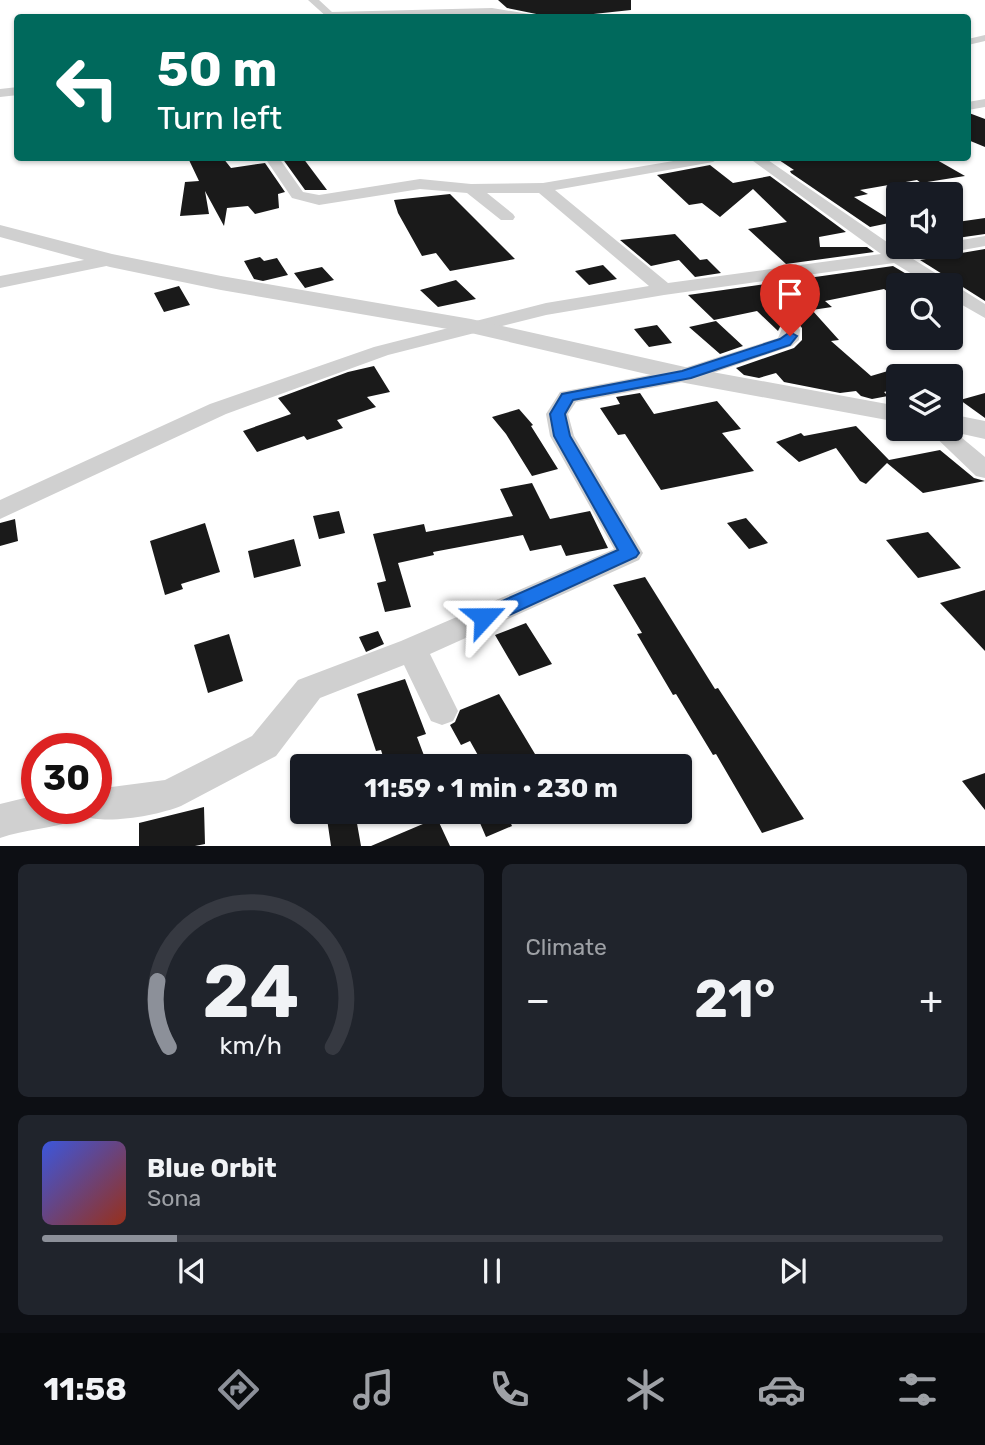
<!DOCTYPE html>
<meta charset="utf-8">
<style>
body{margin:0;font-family:Rubik,sans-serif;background:#20242c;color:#f1f3f6;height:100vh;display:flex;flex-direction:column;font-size:26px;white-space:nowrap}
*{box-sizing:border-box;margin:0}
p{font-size:23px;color:#9ea1a6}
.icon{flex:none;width:38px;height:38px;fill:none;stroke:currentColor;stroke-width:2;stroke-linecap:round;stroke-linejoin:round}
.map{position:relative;height:846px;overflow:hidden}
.details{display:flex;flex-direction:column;gap:18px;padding:18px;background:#0d0f14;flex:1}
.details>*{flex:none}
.top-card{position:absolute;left:14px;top:14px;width:957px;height:147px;border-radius:7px;box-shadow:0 2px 5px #0004;background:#00695c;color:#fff;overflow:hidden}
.controls{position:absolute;left:886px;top:182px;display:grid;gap:14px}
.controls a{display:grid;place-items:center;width:77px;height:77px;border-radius:7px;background:#171b24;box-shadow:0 2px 5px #0004;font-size:35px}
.speed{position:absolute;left:21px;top:733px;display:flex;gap:14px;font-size:35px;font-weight:700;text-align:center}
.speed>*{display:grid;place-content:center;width:91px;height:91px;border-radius:50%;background:#171b24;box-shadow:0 2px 5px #0004;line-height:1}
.speed .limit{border:10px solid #d22;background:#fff;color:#111}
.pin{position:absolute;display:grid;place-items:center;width:60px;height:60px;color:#fff;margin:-72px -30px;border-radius:50% 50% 50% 0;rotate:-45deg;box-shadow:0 0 7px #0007}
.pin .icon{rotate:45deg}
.me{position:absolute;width:77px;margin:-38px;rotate:66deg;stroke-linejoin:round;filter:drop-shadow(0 0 5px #0008)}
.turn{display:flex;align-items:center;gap:24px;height:147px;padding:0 28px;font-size:32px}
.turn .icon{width:91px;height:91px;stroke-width:2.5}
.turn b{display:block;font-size:49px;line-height:60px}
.big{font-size:52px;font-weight:700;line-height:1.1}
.details .tile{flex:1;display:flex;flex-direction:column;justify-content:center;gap:10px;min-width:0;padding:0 24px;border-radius:10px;background:#20242c}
.details .dial{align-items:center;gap:0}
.dial svg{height:182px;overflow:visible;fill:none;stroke:#363941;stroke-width:7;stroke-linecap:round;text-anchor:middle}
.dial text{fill:#f1f3f6;stroke:none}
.song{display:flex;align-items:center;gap:21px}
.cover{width:84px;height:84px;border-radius:10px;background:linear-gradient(135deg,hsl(230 70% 55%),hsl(10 70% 35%))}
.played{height:7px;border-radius:4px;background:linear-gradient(90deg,#8c9099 15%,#363941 15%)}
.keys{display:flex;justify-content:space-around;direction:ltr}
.heat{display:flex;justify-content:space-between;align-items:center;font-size:38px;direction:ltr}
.details .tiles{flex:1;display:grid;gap:18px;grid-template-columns:1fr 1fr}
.tile:last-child{grid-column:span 2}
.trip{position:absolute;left:290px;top:754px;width:402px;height:70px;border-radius:7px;background:#171b24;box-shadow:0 2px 5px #0004;font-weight:700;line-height:70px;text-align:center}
.tab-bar{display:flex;height:112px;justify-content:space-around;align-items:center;background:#090b0e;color:#9ea1a6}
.tab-bar .icon{width:49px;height:49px}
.tab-bar .active{color:#8c9099}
.tab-bar b{font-size:32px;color:#f1f3f6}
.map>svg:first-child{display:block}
.building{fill:#1a1a1a}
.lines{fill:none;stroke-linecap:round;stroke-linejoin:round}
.minor{fill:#d0d0d0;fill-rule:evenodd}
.tertiary{fill:#d0d0d0;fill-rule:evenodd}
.route{fill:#1a73e8;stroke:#114b97;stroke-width:2}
</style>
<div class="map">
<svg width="985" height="847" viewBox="0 0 985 847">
<rect width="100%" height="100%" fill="#fff"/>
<path class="building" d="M498 0H631V10L556 18 507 8Z
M969 113 985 119V147L968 140Z
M207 158H223L231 168 265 163 285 192 278 194 279 208 255 214 248 206 227 208 224 226 205 191 209 214 180 216 185 182 199 181 189 160Z
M282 158H303L327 190H305Z
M776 158H937V160L965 176 921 183 917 180 860 190 868 194 854 197 894 222 870 227 791 173 790 171 794 170Z
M710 165 733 183 770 176 846 232 819 237 820 247H867L874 252 786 264 748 229 787 222 753 189 720 217 702 203 689 205 657 175Z
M450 194 515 259 450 271 436 253 422 256 398 213 394 200Z
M985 218V234L950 239V223Z
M675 234 700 260 707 259 721 273 695 277 679 260 651 266 620 240Z
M985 249V301L920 260Z
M260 257 264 261 277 258 288 275 263 281 254 279 244 261Z
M603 265 617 279 589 285 575 271Z
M893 266 925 285H898V299L884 289 825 301 832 307 812 310 839 340 831 341 871 376 898 368V388L884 392 888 396 872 399 861 396 856 391 840 393 784 382 776 373 759 378 744 375 736 368 794 348 802 340V328L798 323 789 321 782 323 778 331 757 311 714 320 688 295Z
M322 267 334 280 305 288 294 273Z
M456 280 476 299 438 307 420 290Z
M179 286 190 305 164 312 154 293Z
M716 321 743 346 720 354 689 327Z
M657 325 672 343 649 347 634 329Z
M374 366 390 392 367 397 376 407 337 420 343 428 307 440 304 436 257 452 243 431 291 414 278 398 348 372Z
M640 393 654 414 717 401 741 429 722 433 754 471 661 490 625 434 618 435 600 408 620 404 616 397Z
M985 393V418L960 400Z
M519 409 533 425 531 426 558 469 532 476 506 434 492 417Z
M856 426 889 460 940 450 974 478 985 481 923 493 887 463 866 484 860 481 836 448 799 462 776 442 801 433 804 436Z
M532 483 550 519 590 511 608 548 566 556 561 545 530 551 523 535 433 552 434 555 398 563 411 607 385 612 377 583 386 581 373 534 424 524 426 532 513 516 500 489Z
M339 511 345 533 319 539 313 516Z
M746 518 768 543 749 549 727 523Z
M15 519 18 541 0 546V523Z
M205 523 220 572 181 584 183 589 165 595 150 541Z
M928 532 940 545 961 568 918 578 886 540Z
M294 539 301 566 254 578 248 551Z
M645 577 715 689 718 688 804 819 762 833 716 754 713 755 676 694 673 695 637 634 642 633 613 585Z
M985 590V651L940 603Z
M526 623 552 664 519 676 495 635Z
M378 631 384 644 366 652 359 637Z
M229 634 243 681 208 693 194 645Z
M405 679 426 734 417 737 428 766H386L381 750 376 751 357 694Z
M499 694 535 754 506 766H484L470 741 461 745 450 725 455 722 460 710Z
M985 773V810L962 781Z
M204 807 205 844 195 846H139V823Z
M326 812H355L361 846H331Z
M506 812 512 826 486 837 480 823Z
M437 818 450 846H371Z"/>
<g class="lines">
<path class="minor" d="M308 0H319L332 12 492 8 554 18 492 14 328 18Z
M985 35V41L968 45V39Z
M18 87V95L0 97V89Z
M985 99V107L968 110V102Z
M265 158H279L303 192 319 195 420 179 471 184 543 183 691 158H720L713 162 555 190 668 283 881 254 749 158H765L900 251 925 247H950V242L985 236V246L913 259 985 304V318L950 298V285H930L894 263 664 295 546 315 388 355 226 414 0 519V500L210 404 374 347 546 303 649 286 539 193H487L513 214 515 217 513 220H501L467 193 420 189 319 205 292 198Z
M110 255 119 260 116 264 0 288V276Z
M790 324 797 326 800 330 799 340 792 346 693 380 576 402 568 414 574 436 643 553 639 560 430 654 458 711 453 721 442 725 431 721 404 665 320 698 276 756 181 806C159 815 106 825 84 816L81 809 76 820C52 829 25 829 0 838V804L37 795V808H96V789L165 780 252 736 298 680 401 641 614 549 550 436 546 414 560 392 681 369 778 338 783 326Z
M950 428 985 457V478L976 476 927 429Z"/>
<path class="tertiary" d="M0 225 112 254 221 276 471 319 685 367 898 406V422L685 383 471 333 221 290 110 267 0 237Z
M950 414 985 421V439L940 429H950Z"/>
</g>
<path class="route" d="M790 332 797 336 790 345 691 378 573 400 565 414 570 436 639 553 636 557 492 623 484 625 477 623 474 617 477 612 618 550 554 436 550 414 562 394 682 371 780 339Z"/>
</svg>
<div class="controls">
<a><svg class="icon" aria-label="sound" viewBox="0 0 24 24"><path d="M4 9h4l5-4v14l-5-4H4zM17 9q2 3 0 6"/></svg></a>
<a><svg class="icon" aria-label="search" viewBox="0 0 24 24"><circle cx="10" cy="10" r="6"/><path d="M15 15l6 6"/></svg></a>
<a><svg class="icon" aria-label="layers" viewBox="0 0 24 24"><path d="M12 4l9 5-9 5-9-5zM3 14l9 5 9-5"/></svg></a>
</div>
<div class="speed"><div class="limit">30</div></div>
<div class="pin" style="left:790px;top:336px;background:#d93025"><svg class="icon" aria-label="arrive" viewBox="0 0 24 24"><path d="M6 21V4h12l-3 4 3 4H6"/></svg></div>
<svg class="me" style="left:484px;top:617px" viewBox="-20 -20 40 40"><path d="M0-17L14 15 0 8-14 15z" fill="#1a73e8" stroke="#fff" stroke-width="4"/></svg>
<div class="trip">11:59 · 1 min · 230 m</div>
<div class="top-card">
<div class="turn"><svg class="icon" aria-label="left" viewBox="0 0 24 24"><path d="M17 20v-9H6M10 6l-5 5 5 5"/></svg><div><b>50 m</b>Turn left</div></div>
</div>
</div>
<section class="details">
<div class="tiles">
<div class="tile dial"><svg viewBox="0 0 100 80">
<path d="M14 69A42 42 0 1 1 86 69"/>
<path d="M14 69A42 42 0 0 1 9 40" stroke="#8c9099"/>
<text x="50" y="56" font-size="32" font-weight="700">24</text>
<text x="50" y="72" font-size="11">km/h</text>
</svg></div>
<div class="tile"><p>Climate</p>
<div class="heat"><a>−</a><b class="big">21°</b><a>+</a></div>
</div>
<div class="tile">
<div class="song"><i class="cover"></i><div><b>Blue Orbit</b><p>Sona</p></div></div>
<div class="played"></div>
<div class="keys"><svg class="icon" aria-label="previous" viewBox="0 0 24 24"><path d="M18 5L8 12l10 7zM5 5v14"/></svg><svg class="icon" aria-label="pause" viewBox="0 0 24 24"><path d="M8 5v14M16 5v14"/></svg><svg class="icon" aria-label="next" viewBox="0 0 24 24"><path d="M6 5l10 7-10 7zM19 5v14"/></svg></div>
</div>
</div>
</section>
<nav class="tab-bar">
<b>11:58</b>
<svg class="icon active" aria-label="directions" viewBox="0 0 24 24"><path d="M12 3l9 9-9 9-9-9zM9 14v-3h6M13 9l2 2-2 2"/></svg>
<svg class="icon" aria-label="music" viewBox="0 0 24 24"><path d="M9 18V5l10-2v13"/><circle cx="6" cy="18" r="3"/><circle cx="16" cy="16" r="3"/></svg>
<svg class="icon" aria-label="phone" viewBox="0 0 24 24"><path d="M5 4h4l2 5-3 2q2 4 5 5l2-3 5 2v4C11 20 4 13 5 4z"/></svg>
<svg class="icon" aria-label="climate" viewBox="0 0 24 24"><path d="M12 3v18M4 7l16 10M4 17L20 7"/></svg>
<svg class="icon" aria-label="car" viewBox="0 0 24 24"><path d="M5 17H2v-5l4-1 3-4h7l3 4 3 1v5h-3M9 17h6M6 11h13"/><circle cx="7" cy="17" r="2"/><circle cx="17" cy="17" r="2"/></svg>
<svg class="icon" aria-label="filters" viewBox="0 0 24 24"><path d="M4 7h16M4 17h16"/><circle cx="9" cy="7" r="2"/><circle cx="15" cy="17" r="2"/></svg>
</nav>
